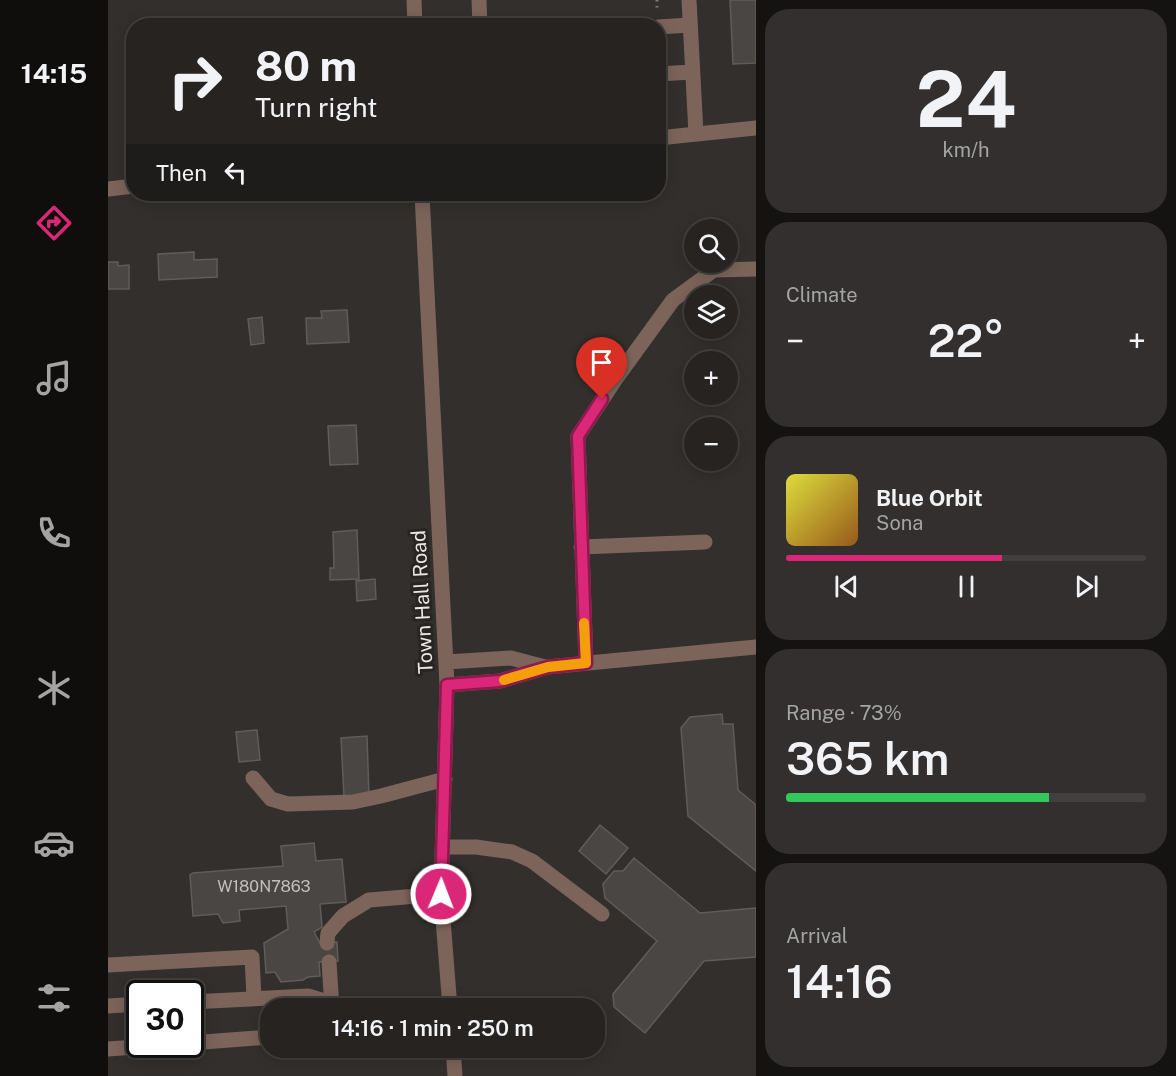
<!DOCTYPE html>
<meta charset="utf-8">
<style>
body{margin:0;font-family:"Public Sans",sans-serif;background:#322f2e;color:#f1f3f6;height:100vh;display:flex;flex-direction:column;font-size:22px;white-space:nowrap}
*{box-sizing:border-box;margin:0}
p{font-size:20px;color:#a4a4a5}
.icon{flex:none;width:33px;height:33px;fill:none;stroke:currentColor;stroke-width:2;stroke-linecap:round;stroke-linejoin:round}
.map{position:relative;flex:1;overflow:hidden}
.drawer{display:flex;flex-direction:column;gap:9px;padding:9px;background:#151312;width:420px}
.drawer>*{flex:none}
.top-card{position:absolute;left:18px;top:18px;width:540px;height:183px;border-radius:24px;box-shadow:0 3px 15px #0003,0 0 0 2px #42403f;background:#262321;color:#f1f3f6;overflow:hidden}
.fabs{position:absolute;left:576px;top:219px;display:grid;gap:12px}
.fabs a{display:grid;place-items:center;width:54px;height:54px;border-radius:50%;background:#262321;box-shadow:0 3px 15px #0003,0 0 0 2px #42403f;font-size:30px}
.speed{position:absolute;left:18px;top:980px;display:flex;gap:12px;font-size:30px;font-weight:700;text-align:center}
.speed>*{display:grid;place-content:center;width:78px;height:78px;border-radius:50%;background:#262321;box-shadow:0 3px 15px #0003,0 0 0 2px #42403f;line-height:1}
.speed .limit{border:3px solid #111;border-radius:9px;background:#fff;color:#111}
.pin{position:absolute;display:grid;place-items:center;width:51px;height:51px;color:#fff;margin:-62px -26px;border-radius:50% 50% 50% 0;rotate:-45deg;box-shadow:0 0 6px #0007}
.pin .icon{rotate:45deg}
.me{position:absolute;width:66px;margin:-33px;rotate:1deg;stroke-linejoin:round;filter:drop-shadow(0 0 4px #0008)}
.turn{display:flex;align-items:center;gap:21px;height:126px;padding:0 30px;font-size:27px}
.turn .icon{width:78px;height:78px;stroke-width:2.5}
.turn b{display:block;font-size:42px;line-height:51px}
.then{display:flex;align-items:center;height:57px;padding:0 30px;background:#0003;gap:12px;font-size:22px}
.big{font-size:45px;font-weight:600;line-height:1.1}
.drawer .card{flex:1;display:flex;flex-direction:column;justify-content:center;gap:9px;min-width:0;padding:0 21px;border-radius:24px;background:#322f2e}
.drawer .dial{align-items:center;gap:0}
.dial b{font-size:78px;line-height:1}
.song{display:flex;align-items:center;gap:18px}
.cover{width:72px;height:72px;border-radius:9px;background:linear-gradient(135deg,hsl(60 70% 55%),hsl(30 70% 35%))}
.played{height:6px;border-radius:3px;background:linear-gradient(90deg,#db2777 60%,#42403f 60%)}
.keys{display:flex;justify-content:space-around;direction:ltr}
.heat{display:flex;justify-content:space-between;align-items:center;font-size:33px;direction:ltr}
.charge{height:9px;border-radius:4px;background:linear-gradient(90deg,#34c759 73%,#42403f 0)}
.trip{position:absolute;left:152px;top:998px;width:345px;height:60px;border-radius:24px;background:#262321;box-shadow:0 3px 15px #0003,0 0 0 2px #42403f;font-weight:600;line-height:60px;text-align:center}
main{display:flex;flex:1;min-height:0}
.tab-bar{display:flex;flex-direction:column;width:108px;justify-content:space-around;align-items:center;background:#0f0e0d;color:#a4a4a5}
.tab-bar .icon{width:42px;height:42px}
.tab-bar .on{color:#db2777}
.tab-bar b{font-size:27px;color:#f1f3f6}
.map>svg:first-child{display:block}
.building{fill:#4a4643;stroke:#605c59;stroke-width:1.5}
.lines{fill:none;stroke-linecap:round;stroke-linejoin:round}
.path{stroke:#7e7c79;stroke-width:3;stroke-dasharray:1.5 4.5;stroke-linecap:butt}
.minor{stroke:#7c645a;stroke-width:15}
.route-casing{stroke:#8e194d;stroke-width:15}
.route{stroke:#db2777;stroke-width:10}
.slow{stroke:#f59e0b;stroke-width:10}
.labels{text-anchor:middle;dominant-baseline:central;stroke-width:6;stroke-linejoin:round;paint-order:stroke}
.number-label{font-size:16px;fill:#c2c0bd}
.street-label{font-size:20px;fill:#eae8e6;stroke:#282522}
</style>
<main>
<nav class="tab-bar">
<b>14:15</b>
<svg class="icon on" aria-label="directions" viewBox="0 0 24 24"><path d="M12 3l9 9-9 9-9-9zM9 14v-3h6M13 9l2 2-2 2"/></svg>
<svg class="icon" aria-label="music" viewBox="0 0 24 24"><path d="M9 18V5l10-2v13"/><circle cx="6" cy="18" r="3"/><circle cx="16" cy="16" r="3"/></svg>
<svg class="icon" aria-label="phone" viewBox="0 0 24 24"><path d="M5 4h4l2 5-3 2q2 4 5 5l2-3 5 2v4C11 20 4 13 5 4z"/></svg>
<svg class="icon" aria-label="climate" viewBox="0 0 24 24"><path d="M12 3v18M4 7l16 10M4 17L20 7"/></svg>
<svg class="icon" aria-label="car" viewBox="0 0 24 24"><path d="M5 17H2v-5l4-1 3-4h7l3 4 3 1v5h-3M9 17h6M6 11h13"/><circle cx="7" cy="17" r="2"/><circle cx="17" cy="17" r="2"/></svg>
<svg class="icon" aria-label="filters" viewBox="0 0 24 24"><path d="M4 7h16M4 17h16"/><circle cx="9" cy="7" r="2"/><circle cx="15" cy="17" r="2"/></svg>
</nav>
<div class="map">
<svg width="648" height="1076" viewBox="0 0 648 1076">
<rect width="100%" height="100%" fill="#322f2c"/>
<path class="building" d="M622 0H648V63L625 64Z
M86 252V260L109 259V277L51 280 50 254Z
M0 262H10V266L21 265V289H0Z
M239 310 241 342 199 344 198 318H214L213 311Z
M154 317 156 343 143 345 140 319Z
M248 425 250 464 222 465 220 426Z
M249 530 251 579 222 580V568H226L225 532Z
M267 579 268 599 249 601 248 581Z
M614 714 615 724H625L630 790 648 805V871L580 816 573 728 582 717Z
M149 730 152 760 131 762 128 732Z
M259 736 261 796 236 797 233 738Z
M492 825 520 848 498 874 471 851Z
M206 843 208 861 234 859 238 902 212 904 214 927 206 932 212 943 229 942 230 961 211 962 212 976 200 977 195 980 173 982 167 972 158 973 156 943 180 929 178 906 131 910 132 921 115 923 110 914 85 916 82 875 85 873 175 866 173 846Z
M526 858 592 913 648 908V957L596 961 537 1033 506 1007 505 994 549 941 497 898 495 884 506 871H515Z"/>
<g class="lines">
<path class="path" d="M549 0V11"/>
<path class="minor" d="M306 0 307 26
M371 0 372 26
M581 0 588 134
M550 27 582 25
M550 74 584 72
M550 138 648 128
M0 189 26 186
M314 194 339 685 333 894 342 1008
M473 547 597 542
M338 662 403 658 437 667
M478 663 470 436 507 380 565 300 606 270 648 269
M339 685 392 681 439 667 648 647
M145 778 163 799 180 804 245 802 273 796 337 779
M335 847H368L404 852 424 861 494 914
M219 943 220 933 235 916 261 900 333 894
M221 962 224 1008
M0 965 144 957 146 998
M82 1002 200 996 223 1003
M0 1006 32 1004
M82 1043 162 1037
M345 1047 347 1076
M0 1049 68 1044"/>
</g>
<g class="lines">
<defs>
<path id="route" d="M333 894 339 685 392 681 440 667 478 663 470 436 494 399"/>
</defs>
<use href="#route" class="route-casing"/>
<use href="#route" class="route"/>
<path class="slow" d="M396 680 440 667 478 663 476 623"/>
</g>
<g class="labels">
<g class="number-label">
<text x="156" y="886">W180N7863</text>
</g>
<g class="street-label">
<text transform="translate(314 602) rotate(-93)">Town Hall Road</text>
</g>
</g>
</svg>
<div class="fabs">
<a><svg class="icon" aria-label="search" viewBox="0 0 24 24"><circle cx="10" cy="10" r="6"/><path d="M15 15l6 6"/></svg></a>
<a><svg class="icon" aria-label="layers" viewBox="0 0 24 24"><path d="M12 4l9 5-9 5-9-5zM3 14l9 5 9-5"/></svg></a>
<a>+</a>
<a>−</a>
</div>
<div class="speed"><div class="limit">30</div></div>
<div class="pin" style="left:494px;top:399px;background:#d93025"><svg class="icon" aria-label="arrive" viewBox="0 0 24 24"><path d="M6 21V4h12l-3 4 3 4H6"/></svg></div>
<svg class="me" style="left:333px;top:894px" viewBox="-20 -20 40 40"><circle r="17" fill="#db2777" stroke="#fff" stroke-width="3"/><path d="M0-11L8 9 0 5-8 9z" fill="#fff"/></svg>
<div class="trip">14:16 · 1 min · 250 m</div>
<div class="top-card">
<div class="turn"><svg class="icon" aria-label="right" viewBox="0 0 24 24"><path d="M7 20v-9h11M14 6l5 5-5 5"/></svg><div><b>80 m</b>Turn right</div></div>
<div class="then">Then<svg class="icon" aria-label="left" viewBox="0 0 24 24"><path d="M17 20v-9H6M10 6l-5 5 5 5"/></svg></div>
</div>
</div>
<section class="drawer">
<div class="card dial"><b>24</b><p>km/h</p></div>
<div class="card"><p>Climate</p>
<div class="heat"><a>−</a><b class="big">22°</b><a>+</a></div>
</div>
<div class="card">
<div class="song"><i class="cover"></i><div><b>Blue Orbit</b><p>Sona</p></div></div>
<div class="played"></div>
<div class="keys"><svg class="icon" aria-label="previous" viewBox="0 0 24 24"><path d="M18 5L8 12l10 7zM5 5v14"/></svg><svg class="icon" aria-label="pause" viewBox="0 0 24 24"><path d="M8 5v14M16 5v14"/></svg><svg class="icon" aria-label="next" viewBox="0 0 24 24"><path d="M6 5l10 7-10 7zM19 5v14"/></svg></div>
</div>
<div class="card"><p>Range · 73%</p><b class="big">365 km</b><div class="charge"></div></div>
<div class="card"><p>Arrival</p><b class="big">14:16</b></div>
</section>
</main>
